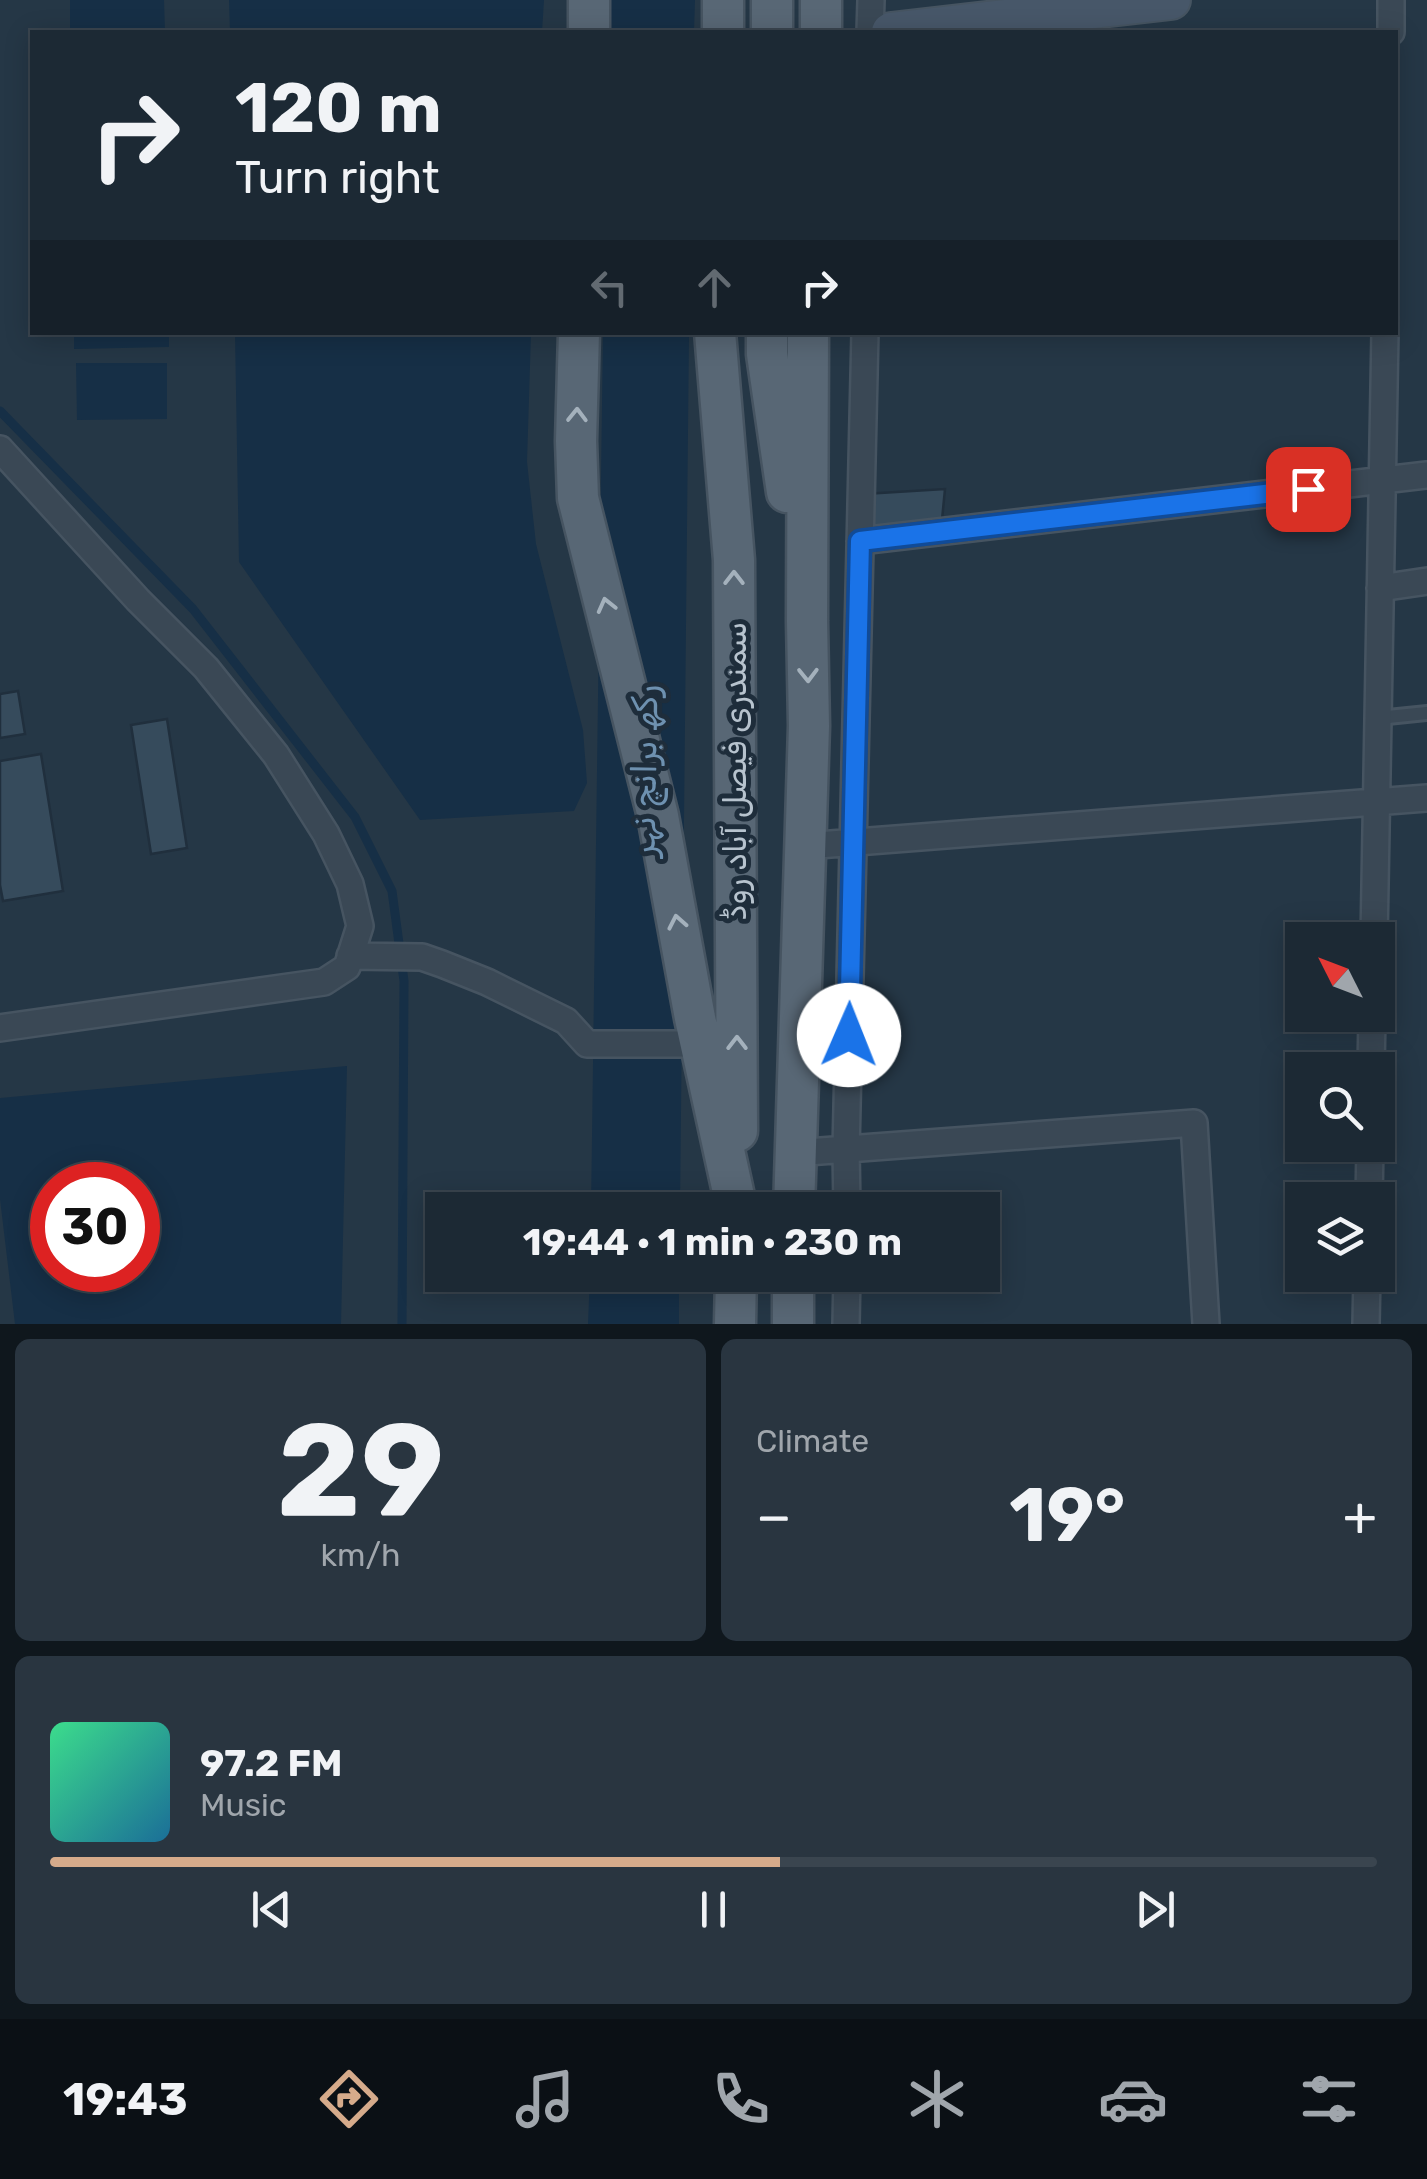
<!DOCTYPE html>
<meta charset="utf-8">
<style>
body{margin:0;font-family:Rubik,Vazirmatn,sans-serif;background:#293540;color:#f1f3f6;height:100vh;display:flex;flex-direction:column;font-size:38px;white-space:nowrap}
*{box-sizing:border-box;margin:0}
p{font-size:32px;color:#a0a6ac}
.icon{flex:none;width:55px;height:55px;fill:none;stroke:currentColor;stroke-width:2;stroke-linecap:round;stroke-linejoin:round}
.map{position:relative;height:1324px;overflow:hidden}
.sheet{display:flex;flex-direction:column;gap:15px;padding:15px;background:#0f171d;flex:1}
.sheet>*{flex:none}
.banner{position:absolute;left:30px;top:30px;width:1368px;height:305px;border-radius:0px;box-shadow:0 5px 25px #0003,0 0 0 2px #3a454f;background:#1c2934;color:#f1f3f6;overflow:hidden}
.needle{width:65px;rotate:312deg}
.tools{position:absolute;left:1285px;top:922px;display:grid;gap:20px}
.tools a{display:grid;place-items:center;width:110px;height:110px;border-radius:0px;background:#1c2934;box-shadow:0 5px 25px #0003,0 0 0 2px #3a454f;font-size:50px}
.speed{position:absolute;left:30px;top:1162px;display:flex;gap:20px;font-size:50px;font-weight:700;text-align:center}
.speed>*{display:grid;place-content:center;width:130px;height:130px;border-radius:50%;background:#1c2934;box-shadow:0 5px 25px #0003,0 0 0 2px #3a454f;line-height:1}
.speed .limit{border:15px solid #d22;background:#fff;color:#111}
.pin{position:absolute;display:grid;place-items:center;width:85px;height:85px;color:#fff;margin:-42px;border-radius:20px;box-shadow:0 5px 15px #0006}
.me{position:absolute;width:110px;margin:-55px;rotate:1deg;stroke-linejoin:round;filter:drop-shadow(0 0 8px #0008)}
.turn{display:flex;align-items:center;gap:35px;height:210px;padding:0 40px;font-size:45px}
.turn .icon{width:130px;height:130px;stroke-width:2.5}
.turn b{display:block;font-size:70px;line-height:85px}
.lanes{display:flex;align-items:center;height:95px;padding:0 40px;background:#0003;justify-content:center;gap:50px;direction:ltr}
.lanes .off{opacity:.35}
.big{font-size:75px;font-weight:700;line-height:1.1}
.sheet .widget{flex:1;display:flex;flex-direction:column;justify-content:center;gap:15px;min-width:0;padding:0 35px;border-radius:15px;background:#293540}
.sheet .dial{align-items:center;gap:0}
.dial b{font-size:130px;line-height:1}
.song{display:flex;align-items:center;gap:30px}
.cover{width:120px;height:120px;border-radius:15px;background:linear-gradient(135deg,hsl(150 70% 55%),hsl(200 70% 35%))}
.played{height:10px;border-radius:5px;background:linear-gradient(90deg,#d6ab8b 55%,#3a454f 55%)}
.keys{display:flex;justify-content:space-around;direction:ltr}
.heat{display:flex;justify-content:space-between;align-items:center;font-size:55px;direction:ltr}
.sheet .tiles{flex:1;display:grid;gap:15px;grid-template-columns:1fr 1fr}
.widget:last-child{grid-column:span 2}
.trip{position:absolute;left:425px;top:1192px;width:575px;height:100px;border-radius:0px;background:#1c2934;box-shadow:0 5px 25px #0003,0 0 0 2px #3a454f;font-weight:700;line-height:100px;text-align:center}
.menu{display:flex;height:160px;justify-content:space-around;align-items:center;background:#0b1015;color:#a0a6ac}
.menu .icon{width:70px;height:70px}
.menu .selected{color:#d6ab8b}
.menu b{font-size:45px;color:#f1f3f6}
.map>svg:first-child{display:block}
.water{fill:#162f46;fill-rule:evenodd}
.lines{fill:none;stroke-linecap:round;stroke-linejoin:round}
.stream{stroke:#162f46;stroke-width:9}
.building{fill:#364b5c;stroke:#202f3d;stroke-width:2.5}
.lane-casing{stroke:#465461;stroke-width:18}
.street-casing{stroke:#465461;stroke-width:30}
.secondary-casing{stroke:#465461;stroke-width:42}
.primary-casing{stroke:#465461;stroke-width:45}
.lane{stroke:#3a4855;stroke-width:12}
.street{stroke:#3a4855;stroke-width:25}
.secondary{stroke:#475769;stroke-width:38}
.primary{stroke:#586775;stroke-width:40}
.oneway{stroke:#a4b1bc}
.route-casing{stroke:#114b97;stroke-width:25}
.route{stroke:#1a73e8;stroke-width:18}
.labels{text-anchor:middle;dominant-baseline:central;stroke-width:10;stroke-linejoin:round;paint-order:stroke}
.street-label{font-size:32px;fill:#b7c3ce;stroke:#1e2d3b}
.water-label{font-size:35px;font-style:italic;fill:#6e91b0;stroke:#1e2d3b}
</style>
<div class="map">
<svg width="1427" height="1324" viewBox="0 0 1427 1324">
<rect width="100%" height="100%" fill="#253746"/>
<path class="water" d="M70 0H164L165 32H70Z
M229 0H544L542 32H230Z
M610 0H695L694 32H609Z
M74 333H169V347L74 349Z
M235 333H531L527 462 536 544 583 730 587 783 574 811 420 820 239 562Z
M603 333H689L680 1210H591Z
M76 363H167V419L77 420Z
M347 1066 341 1324H15L0 1199V1098ZM52 1185H138V1270H52Z
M590 1275H679V1324H588Z"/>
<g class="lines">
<path class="stream" d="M0 411 193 609 355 817 392 891 404 981 402 1324"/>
</g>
<path class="building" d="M945 489 941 530 863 536 864 494Z
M18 691 25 734 0 738V694Z
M167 719 187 848 151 854 131 725Z
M41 754 63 891 3 901 0 885V761Z"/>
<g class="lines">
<defs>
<path id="lane" d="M1378 718 1427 713"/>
<path id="street" d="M870 32 871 0
M1391 32V0
M0 449 138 600 206 668 276 755 326 834 350 884 360 926 347 967 324 982 0 1028
M860 541 1427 475
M1380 588 1427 581
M805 846 1427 798
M1374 940 1385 332
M350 956 422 957 442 964 487 982 566 1021 587 1044H701
M1371 1070 1372 1015
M794 1153 1194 1123 1206 1324
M1369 1200 1370 1145
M847 1210 846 1150 865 332
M846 1324 847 1275
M1366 1324 1367 1275"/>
<path id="secondary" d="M891 32 1171 0"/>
<path id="primary" d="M589 32V0
M723 32V0
M772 32V0
M821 32V0
M579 332 576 441 578 498 658 816 695 1018 737 1210
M715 332 734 560 737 1131
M767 332V354L787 492
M794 1210 809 726 807 621 808 332
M735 1324 736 1275
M793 1324V1275"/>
</defs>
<use href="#lane" class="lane-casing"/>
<use href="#street" class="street-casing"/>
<use href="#secondary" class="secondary-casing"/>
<use href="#primary" class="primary-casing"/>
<use href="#lane" class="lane"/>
<use href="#street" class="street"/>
<use href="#secondary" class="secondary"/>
<use href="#primary" class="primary"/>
</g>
<defs><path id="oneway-chevron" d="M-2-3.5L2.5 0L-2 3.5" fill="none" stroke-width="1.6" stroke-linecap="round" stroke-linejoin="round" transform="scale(2.5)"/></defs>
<g class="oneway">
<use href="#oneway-chevron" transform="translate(577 415) rotate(-89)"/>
<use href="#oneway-chevron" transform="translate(734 578) rotate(-90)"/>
<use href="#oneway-chevron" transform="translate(606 605) rotate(-104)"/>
<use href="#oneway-chevron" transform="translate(808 675) rotate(89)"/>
<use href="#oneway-chevron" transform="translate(677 922) rotate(-101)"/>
<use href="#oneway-chevron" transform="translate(737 1043) rotate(-90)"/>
</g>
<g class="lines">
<defs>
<path id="route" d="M849 1035 860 541 1308 489"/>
</defs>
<use href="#route" class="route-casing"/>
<use href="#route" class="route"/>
</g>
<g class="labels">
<g class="street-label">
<text transform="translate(735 771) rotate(-90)">سمندری فیصل آباد روڈ</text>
</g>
<g class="water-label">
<text transform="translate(644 771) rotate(-89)">رکھ برانچ نہر</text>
</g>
</g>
</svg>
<div class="tools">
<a><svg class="needle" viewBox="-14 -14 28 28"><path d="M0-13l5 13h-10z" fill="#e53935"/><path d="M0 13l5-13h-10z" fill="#a0a6ac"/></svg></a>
<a><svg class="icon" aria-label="search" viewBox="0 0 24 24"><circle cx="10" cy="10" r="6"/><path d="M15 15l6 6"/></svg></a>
<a><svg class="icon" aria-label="layers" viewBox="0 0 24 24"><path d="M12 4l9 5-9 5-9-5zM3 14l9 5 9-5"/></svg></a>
</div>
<div class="speed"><div class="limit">30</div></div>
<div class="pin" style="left:1308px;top:489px;background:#d93025"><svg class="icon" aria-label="arrive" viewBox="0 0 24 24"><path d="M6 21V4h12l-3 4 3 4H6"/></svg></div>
<svg class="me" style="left:849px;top:1035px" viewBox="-20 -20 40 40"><circle r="19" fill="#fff"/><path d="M0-13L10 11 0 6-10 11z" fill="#1a73e8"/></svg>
<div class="trip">19:44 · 1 min · 230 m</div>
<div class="banner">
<div class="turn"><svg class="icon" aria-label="right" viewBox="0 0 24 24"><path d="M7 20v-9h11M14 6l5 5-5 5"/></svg><div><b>120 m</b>Turn right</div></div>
<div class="lanes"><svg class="icon off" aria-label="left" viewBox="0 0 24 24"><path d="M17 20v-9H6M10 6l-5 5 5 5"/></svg><svg class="icon off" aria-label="ahead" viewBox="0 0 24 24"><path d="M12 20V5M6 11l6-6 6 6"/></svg><svg class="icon" aria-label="right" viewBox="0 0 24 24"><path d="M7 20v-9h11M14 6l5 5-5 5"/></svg></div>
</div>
</div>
<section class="sheet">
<div class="tiles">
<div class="widget dial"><b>29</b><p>km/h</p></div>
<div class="widget"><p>Climate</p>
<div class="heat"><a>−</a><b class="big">19°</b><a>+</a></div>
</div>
<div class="widget">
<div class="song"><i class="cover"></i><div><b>97.2 FM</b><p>Music</p></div></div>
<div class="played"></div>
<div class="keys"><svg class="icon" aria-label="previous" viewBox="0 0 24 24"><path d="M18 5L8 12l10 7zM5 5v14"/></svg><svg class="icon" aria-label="pause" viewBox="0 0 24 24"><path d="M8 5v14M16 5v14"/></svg><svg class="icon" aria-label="next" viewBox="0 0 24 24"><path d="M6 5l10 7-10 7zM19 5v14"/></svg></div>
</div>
</div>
</section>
<nav class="menu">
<b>19:43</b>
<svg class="icon selected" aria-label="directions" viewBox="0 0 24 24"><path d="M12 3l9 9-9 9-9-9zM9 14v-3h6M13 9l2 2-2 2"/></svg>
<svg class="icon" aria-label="music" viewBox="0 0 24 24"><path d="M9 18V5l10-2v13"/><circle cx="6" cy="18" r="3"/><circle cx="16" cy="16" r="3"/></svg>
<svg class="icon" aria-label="phone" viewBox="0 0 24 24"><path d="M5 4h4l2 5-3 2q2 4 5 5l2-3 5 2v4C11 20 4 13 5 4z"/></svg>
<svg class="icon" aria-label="climate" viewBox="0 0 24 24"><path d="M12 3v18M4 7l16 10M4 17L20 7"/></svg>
<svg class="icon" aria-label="car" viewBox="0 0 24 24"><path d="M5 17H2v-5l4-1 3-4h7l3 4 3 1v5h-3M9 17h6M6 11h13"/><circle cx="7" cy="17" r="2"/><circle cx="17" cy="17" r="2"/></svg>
<svg class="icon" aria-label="filters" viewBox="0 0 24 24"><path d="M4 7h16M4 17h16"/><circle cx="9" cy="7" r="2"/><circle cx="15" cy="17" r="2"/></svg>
</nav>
